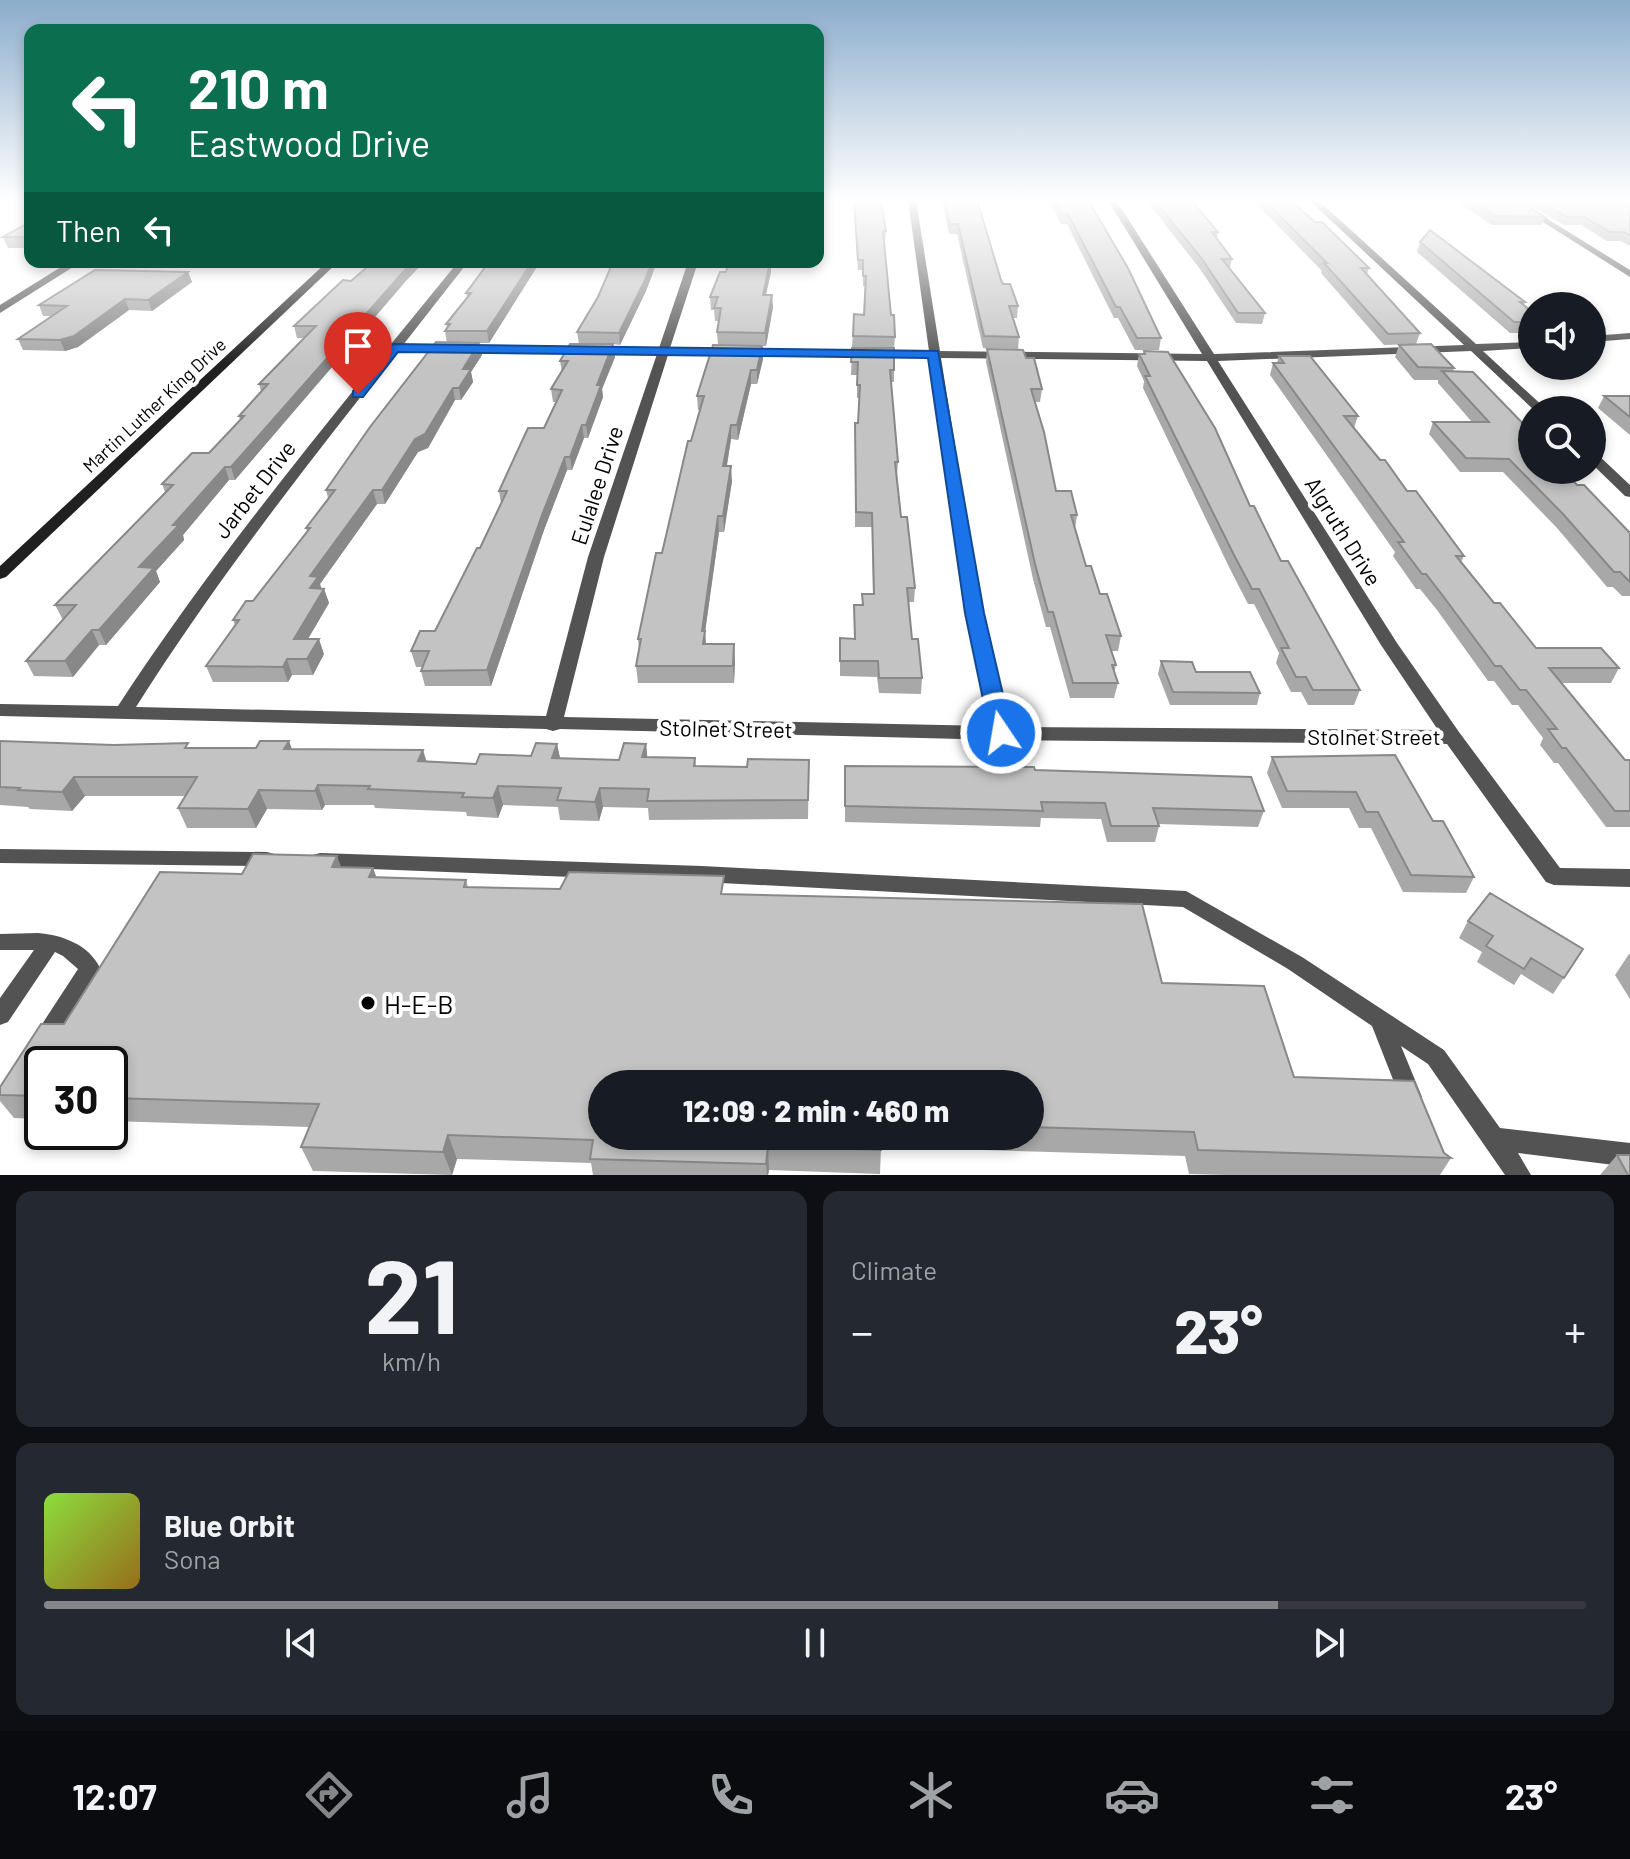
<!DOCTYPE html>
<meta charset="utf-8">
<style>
body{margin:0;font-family:Barlow,sans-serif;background:#242831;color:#f1f3f6;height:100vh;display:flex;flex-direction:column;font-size:30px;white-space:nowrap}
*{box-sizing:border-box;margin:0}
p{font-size:26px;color:#9ea1a6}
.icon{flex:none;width:44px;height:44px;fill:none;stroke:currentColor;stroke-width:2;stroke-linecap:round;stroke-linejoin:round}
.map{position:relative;height:1175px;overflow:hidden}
.side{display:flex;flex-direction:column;gap:16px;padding:16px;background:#0d0f14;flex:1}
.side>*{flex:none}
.top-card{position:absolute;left:24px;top:24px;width:800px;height:244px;border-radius:16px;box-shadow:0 4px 12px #0003;background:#0b6e4f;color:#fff;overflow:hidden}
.fabs{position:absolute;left:1518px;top:292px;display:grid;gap:16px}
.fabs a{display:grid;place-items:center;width:88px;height:88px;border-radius:50%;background:#171b24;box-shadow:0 4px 12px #0003;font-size:40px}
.speed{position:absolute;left:24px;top:1046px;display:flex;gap:16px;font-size:40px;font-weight:700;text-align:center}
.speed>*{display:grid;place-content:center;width:104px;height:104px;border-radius:50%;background:#171b24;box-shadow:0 4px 12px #0003;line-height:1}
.speed .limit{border:4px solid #111;border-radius:12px;background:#fff;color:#111}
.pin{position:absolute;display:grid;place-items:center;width:68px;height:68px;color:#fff;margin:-82px -34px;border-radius:50% 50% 50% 0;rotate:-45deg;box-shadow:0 0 8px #0007}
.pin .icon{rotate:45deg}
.me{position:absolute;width:88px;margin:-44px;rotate:348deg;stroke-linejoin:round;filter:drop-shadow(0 0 6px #0008)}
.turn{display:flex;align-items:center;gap:28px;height:168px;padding:0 32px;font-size:36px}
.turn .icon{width:104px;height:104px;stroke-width:2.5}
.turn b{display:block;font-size:56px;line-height:68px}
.then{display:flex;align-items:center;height:76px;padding:0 32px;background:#0003;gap:16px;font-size:30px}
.big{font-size:60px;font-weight:800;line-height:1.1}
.side .tile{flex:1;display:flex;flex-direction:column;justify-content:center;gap:12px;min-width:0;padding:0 28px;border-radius:16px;background:#242831}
.side .dial{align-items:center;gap:0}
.dial b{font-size:104px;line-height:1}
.song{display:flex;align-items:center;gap:24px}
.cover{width:96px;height:96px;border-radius:12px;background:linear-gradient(135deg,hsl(90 70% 55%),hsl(40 70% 35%))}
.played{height:8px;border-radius:4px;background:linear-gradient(90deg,#858687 80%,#363941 80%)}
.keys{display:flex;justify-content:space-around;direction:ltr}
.heat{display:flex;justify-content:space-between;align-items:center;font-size:44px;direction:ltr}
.side .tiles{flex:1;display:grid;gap:16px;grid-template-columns:1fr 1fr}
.tile:last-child{grid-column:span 2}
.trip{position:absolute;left:588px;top:1070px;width:456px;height:80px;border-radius:40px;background:#171b24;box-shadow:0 4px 12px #0003;font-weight:800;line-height:80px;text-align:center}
.dock{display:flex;height:128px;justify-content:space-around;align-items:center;background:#090b0e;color:#9ea1a6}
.dock .icon{width:56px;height:56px}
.dock .selected{color:#858687}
.dock b{font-size:36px;color:#f1f3f6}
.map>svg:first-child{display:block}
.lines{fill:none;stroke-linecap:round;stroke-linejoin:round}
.lane{fill:#535353;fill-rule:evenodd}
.street{fill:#535353;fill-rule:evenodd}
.secondary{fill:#202020;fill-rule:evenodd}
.wall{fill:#a8a8a8;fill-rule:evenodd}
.shaded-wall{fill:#888}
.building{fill:#c3c3c3;stroke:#888;stroke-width:2}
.route{fill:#1a73e8;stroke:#114b97;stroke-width:2}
.poi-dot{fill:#000;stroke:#fff;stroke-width:3}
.labels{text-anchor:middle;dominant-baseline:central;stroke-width:8;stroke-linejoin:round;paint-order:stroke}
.far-street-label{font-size:18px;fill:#000;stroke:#fff}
.street-label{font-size:22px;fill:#000;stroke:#fff}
.near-poi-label{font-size:26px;fill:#000;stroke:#fff;text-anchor:start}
</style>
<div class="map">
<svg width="1630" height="1175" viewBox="0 0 1630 1175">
<rect width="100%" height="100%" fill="#fff"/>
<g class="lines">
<path class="lane" d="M0 849 267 852 274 854 276 859 274 864 267 866 0 863Z
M320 853 702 866 1186 891 1302 957 1444 1050 1500 1128 1630 1143V1167L1518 1153 1531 1175H1505L1428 1064 1401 1046 1422 1097 1419 1105 1411 1108 1403 1105 1372 1026 1288 969 1183 907 702 882 320 867 313 865 311 860 313 855Z
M38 933C63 935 89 945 100 968L52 1045 44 1048 36 1045 33 1038 78 969 63 956 55 952 8 1022 0 1025V998L34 950H0V934Z"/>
<path class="street" d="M908 200H916L940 351 1202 354 1108 200H1116L1214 354 1464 345 1309 200H1318L1476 344 1532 342V348L1483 351 1547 410H1534L1471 351 1218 361 1397 643 1459 732 1560 868 1630 869V887L1554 885 1546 882 1447 744 1001 740 560 729 553 731 546 729 0 716V704L118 706C220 550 340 407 458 262H468L403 345 659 348 688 262H698L670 348 929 351ZM397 351 657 354 588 557 546 716 136 707C215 582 305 467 397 351ZM668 355 930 358 966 613 990 726 564 717 604 557ZM941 358 1207 361 1381 645 1438 730 1009 727 982 613Z
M1508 200H1517L1630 270V277Z
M69 262H81L0 313V305Z
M1630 333V339L1592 342V336Z
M1592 453 1597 454 1630 485V497L1625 496 1592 464Z"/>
<path class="secondary" d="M327 262H338L6 577 0 579V566Z"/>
</g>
<path class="wall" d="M853 200H881L886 231 885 240H884L891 315 895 337 894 348 852 347 854 314 864 315 865 286H863V270H858Z
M942 200H977L1001 280 1018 306 1017 318H1013L1019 337 1018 349 983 348 957 234H949Z
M1048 200H1088L1161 338 1159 350H1135L1118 318H1114L1067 224H1061Z
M1146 200H1184L1218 232 1217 239 1232 259 1230 268 1265 313 1262 324 1236 323 1200 269Z
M1253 200H1290L1369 268 1367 275 1420 333 1416 344 1384 345 1321 273 1322 271Z
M1351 200H1396L1395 203H1354Z
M1455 200H1519L1545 217 1542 225H1492Z
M1522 200H1630V246L1621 241H1607L1581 225H1564Z
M30 222V248H8L3 237Z
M1420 242 1525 302 1524 305 1532 312V333H1510L1417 252Z
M489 262H540L489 343H479L482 355 471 372 473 382 461 400H455L428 448 418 452 385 504H377L320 584 321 588 324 589 329 603 308 639 324 654 313 675H292L288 682H213L206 666 235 625 233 620 253 601 307 531 306 528 328 498 326 490 447 343 445 331 447 328 446 324 467 297 466 293Z
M613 262H657L646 291 620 345 613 344 615 357 602 389 603 397 588 438H584L572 470H567L544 530 491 686H425L421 671 423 667H416L411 651 435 631 480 548 501 503 499 491 544 428 556 402H553L551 389 562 372 560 361 579 344 577 332 598 297Z
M188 272 192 282 152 311 129 310 78 347 65 351 23 350 18 339 52 316H43L39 305Z
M771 272 766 295 773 307 766 346H762L763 359 757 384H751L738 440 731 439 727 466 732 481 724 532H719L705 632 706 644 735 661 734 683H638L636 666 639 649 638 639 700 410H698L697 396 718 345 717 332 719 321H715L714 310H711L710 297Z
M405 282 235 480H229L183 535 184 540 156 571 160 582 106 645H99L73 677 34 676 26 661 63 620 55 605 165 492 162 484 209 453 240 420 239 416 261 391 259 384 304 338H297L294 326Z
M1399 345 1454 368 1453 371 1532 470 1577 485 1630 533V596H1622L1613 587H1607L1557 528 1503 472H1460L1429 434 1433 422H1472L1438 383V380H1414L1395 357Z
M852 348 894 370V382H891L898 462 897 475 901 517 915 588 914 602H908L912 639 922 678 921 694 879 693 877 677 840 676V638L854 639V605H862V594H873L872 527H855V423H858L859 398H857V375H851Z
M987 349 1026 358 1042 389 1040 402H1035L1056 491 1077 515 1075 529 1086 566 1121 636 1118 651H1111L1116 665 1114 673 1118 683 1114 698H1070L1050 627H1046L1033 579 986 362Z
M1144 351 1250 506 1281 561 1360 690 1354 705H1308L1301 692H1291L1276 663 1279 653 1254 604H1248L1230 569 1143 388 1144 381 1137 366 1139 354H1143Z
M1279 356 1358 416 1354 428 1464 556 1461 562 1494 603 1536 648 1619 668 1611 683H1561L1625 760H1630V827H1606L1558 763H1554L1540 745 1543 738 1518 705H1512L1494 681H1488L1437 610 1420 589H1416L1393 556 1395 552 1270 375 1273 363H1277Z
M1604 396H1630V435L1598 408Z
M1161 661 1260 693 1257 705H1170L1158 674Z
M0 741 191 748 292 749 426 762 476 764 531 756 557 744 560 758 619 760 646 744 647 757 695 758 696 766 747 767 809 760 808 819 649 820 648 808 603 807 599 821 560 820 558 807 503 805 498 818 467 816 466 812 375 808 374 805H325L322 810 267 809 256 828H187L178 808 185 796H85L72 811 30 809 28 807 0 805Z
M1272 757 1433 821 1474 877 1466 893 1403 892 1371 828H1359L1349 808H1282L1267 773Z
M845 766 1035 770 1264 811 1258 827 1158 824 1159 826 1155 842H1107L1101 819 1041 818 1040 827 845 822Z
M341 867 373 868 376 878 466 880 468 887 725 894 1162 983 1294 1077 1444 1153 1451 1158 1440 1175H1226L1189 1174 1185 1156 881 1147 880 1174 769 1170 768 1175H593L591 1163 457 1159 452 1175 313 1171 301 1147 309 1127 110 1121V1064H42V1119L14 1118 0 1101V1087L64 1024 242 874ZM1030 1084V1136H602Z
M1468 921 1583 949 1553 994 1521 974 1514 985 1477 962 1482 952 1459 938Z
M1629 954H1630V999L1615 975Z
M1617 1155 1630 1175H1600Z"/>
<path class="shaded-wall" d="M412 262H424L405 282 235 480 231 467Z
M532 262H540L489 343 487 331Z
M652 262H657L646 291 620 345 619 333Z
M771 262V272L763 307V295Z
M188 272 192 282 152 311 148 300Z
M772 295 773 307 766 346 765 333Z
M125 299 129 310 78 347 65 351 60 340Z
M479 343 482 355 471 372 473 382 461 400 459 388 463 369Z
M613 344 615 357 602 389 603 397 588 438 586 425 597 385Z
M762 346 763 359 757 384V370Z
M751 370V384L738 440 737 425Z
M453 388 455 400 428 448 418 452 385 504 382 490 415 439Z
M582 425 584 438 572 470 570 457Z
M731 425V439L724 481 723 466Z
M565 457 567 470 544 530 491 686 487 670 542 515Z
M731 466 732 481 724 532 723 516Z
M225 467 229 480 183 535 184 540 156 571 160 582 106 645 99 630 139 567 173 525Z
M373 490 377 504 320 584 322 591 310 588V576Z
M718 516 719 532 705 632 706 648 705 661 702 631Z
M324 589 329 603 299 654 294 639Z
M92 630 99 645 73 677 65 661Z
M319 639 324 654 313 675 307 659Z
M734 644 735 661 734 683 733 666Z
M287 659 292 675 288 682 283 667Z
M289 741 296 760 284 749Z
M557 744 561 763 552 758Z
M646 744 648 763 642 757Z
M423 750 429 769 418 761Z
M74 777 85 796 72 811 62 792Z
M318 785 325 805 322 810 315 791Z
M498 786 503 805 498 818 493 798Z
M600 788 603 807 599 821 595 802Z
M259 790 267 809 256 828 248 809Z
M337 856 346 880 332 867Z
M373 868 382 892 369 877Z
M448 1135 457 1159 452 1175 443 1152Z
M768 1146 769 1170 768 1175H767L766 1164Z"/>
<path class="building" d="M854 200H881L886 231H883L891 315H894L895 337 853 336 854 314 864 315 866 276H863V260H858Z
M944 200H977L1001 280 1003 284H1010L1018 306H1009L1019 337 984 336 958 224H950Z
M1054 200H1088L1128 268 1161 338H1137L1120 307H1116L1068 214H1062Z
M1154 200H1191L1218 232H1212L1232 259H1222L1265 313H1238L1202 259Z
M1264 200H1290L1315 222H1322L1369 268H1361L1420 333 1388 334 1324 263H1327Z
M1470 200H1519L1545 217 1495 216Z
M1538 200H1624L1630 202V235L1624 232H1610L1584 217H1567Z
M30 222V237H3Z
M1430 230 1525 302H1520L1532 312V322H1514L1420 242Z
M373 262H412L231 467H225L173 525H179L139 567 154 568 99 630H92L65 661H26L76 605H55L173 485 162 484 192 453H209L244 416H239L268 384H259L316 326H294L343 280 351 281Z
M489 262H532L487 331H445L450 324H446L471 293H466Z
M613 262H652L645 280 619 333 577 332 598 297Z
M729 262H770L763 295H772L765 333 717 332 721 308H714L718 297H710L720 272H726Z
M95 270 188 272 148 300 125 299 74 336 60 340 18 339 67 306 39 305Z
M436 342 479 343 463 369H471L459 388H453L425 434 415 439 382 490H373L310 576 318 577 310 588 324 589 294 639H319L307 659H287L283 667 206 666 239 620H233L246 601H253L310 528H306L335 490H326L370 427Z
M570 344H613L597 385H601L586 425H582L570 457H565L542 515 487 670 421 671 429 651H411L420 631H435L477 548H480L507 491H499L528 428H544L562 390 551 389 568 361H560Z
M1431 344 1454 368 1418 367 1399 345Z
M713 345 762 346 757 370H751L737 425H731L723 466H731L723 516H718L702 631H705L703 644H734L733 666H636L641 639H638L656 553H662L688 441H691L704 396H697Z
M852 348H894V370H890L898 462H895L901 517H907L915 588H907L912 639H918L922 678H879L878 661H840V638L855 639 854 605H863L862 594H874L872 513 856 512 855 423H858L860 385H857L858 362H851Z
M987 349 1023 350 1026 358H1034L1042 389H1031L1044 432 1056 491H1071L1077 515H1071L1086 566H1091L1100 594H1107L1121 636 1106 635 1116 665H1112L1118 683H1073L1053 612H1048L1035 564Z
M1144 351 1168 352 1215 428 1250 506H1254L1281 561H1288L1360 690H1313L1306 677H1296L1281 648H1289L1259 589H1252L1234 555 1145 376H1150L1139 354H1145Z
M1279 356H1310L1358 416H1344L1380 460H1385L1407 491H1416L1464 556H1456L1494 603H1500L1536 648H1601L1619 668H1549L1625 760H1630V811H1615L1566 748H1562L1548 729H1557L1526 690H1520L1501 666H1495L1443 596 1426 574H1422L1398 542H1404L1273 363H1284Z
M1442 371 1473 372 1532 433V470H1562L1577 485H1584L1630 533V582L1620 572H1614L1563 514 1509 459 1466 458 1433 422H1489Z
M1604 396H1630V417Z
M1161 661 1192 662 1196 672H1250L1260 693 1173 692Z
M0 741 114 745 188 743 185 748H256L260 741H289L284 749 423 750 418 761 476 764 480 754 531 756 536 743 557 744 552 758 619 760 624 743 646 744 642 757 695 758 694 766 747 767 748 759 809 760 808 800 647 801 649 789 600 788 595 802 557 800 561 788 498 786 493 798 462 797 464 793 368 789 370 786 318 785 315 791 259 790 248 809 178 808 197 777H74L62 792 18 790 20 788 0 787Z
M1395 755 1433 821H1443L1474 877 1411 875 1378 812H1366L1356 792 1287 791 1272 757Z
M845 766 1034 767 1035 770 1251 777 1264 811 1153 808 1159 826H1111L1105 803 1041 802 1043 811 845 806Z
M253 854 337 856 332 867 373 868 369 877 466 880 464 887 560 889 569 872 724 876 721 894 1142 904 1162 983 1264 986 1294 1077 1414 1081 1444 1153 1451 1158 1198 1150 1194 1132 1030 1127V1084H602V1136H881V1150L768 1146 766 1164 590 1159 593 1140 448 1135 443 1152 301 1147 319 1104 110 1098V1064H42V1096L0 1095V1087L41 1024H64L160 872 242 874Z
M1490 893 1583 949 1564 978 1531 958 1524 969 1486 946 1493 936 1468 921Z
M1617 1155H1630V1175H1628Z"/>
<linearGradient id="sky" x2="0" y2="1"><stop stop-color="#8baccc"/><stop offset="0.55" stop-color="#fff"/><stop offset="1" stop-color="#fff" stop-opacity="0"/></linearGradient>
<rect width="1630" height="364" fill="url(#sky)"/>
<path class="route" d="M395 344 938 351 984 613 1012 733 1008 738H993L990 733 965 613 928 358 398 352 363 397H353V391L390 345Z"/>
<circle class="poi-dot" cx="368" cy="1003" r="8"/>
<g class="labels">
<g class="far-street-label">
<text transform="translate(154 405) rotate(-43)">Martin Luther King Drive</text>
</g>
<g class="street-label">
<text transform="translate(596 485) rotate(-72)">Eulalee Drive</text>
<text transform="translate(254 489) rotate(-52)">Jarbet Drive</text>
<text transform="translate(1344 531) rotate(58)">Algruth Drive</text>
<text transform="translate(726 728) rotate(1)">Stolnet Street</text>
<text x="1374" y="736">Stolnet Street</text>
</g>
<g class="near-poi-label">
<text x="384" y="1003">H-E-B</text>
</g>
</g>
</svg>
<div class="fabs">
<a><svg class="icon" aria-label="sound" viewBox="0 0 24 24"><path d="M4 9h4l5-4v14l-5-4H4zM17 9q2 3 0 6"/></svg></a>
<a><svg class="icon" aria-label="search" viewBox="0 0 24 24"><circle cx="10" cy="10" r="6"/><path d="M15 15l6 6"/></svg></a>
</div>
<div class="speed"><div class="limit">30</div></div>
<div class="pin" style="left:358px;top:394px;background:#d93025"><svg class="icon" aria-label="arrive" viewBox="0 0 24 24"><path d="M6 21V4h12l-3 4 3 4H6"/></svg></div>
<svg class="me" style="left:1001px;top:733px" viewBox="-20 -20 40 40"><circle r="17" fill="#1a73e8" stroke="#fff" stroke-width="3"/><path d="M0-11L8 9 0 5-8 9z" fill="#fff"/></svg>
<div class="trip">12:09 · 2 min · 460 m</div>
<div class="top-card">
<div class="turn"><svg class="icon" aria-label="left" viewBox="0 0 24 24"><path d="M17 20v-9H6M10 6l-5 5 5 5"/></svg><div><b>210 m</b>Eastwood Drive</div></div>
<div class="then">Then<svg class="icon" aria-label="left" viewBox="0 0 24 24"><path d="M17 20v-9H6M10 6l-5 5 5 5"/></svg></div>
</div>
</div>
<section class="side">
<div class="tiles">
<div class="tile dial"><b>21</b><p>km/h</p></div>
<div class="tile"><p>Climate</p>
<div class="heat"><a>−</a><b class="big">23°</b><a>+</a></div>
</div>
<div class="tile">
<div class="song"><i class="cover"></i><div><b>Blue Orbit</b><p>Sona</p></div></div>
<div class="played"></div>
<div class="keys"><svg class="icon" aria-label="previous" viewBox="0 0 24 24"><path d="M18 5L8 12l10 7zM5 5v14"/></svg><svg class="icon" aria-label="pause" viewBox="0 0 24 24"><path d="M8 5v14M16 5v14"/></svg><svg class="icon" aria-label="next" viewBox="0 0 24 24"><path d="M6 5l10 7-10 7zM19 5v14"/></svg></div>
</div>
</div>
</section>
<nav class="dock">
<b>12:07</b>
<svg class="icon selected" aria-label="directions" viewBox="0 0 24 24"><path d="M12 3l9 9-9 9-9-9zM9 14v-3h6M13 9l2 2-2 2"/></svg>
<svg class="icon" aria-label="music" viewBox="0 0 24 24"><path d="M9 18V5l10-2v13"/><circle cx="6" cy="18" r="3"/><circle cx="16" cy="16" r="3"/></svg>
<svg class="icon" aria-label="phone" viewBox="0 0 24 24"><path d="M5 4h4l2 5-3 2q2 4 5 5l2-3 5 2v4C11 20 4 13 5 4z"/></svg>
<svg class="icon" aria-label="climate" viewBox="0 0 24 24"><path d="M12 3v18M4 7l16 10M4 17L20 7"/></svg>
<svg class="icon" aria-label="car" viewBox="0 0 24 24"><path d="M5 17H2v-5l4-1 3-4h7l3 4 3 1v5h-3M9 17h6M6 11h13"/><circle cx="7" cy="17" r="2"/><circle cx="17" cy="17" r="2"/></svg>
<svg class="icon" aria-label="filters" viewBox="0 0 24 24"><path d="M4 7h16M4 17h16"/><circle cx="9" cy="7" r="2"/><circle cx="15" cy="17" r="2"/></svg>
<b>23°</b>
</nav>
